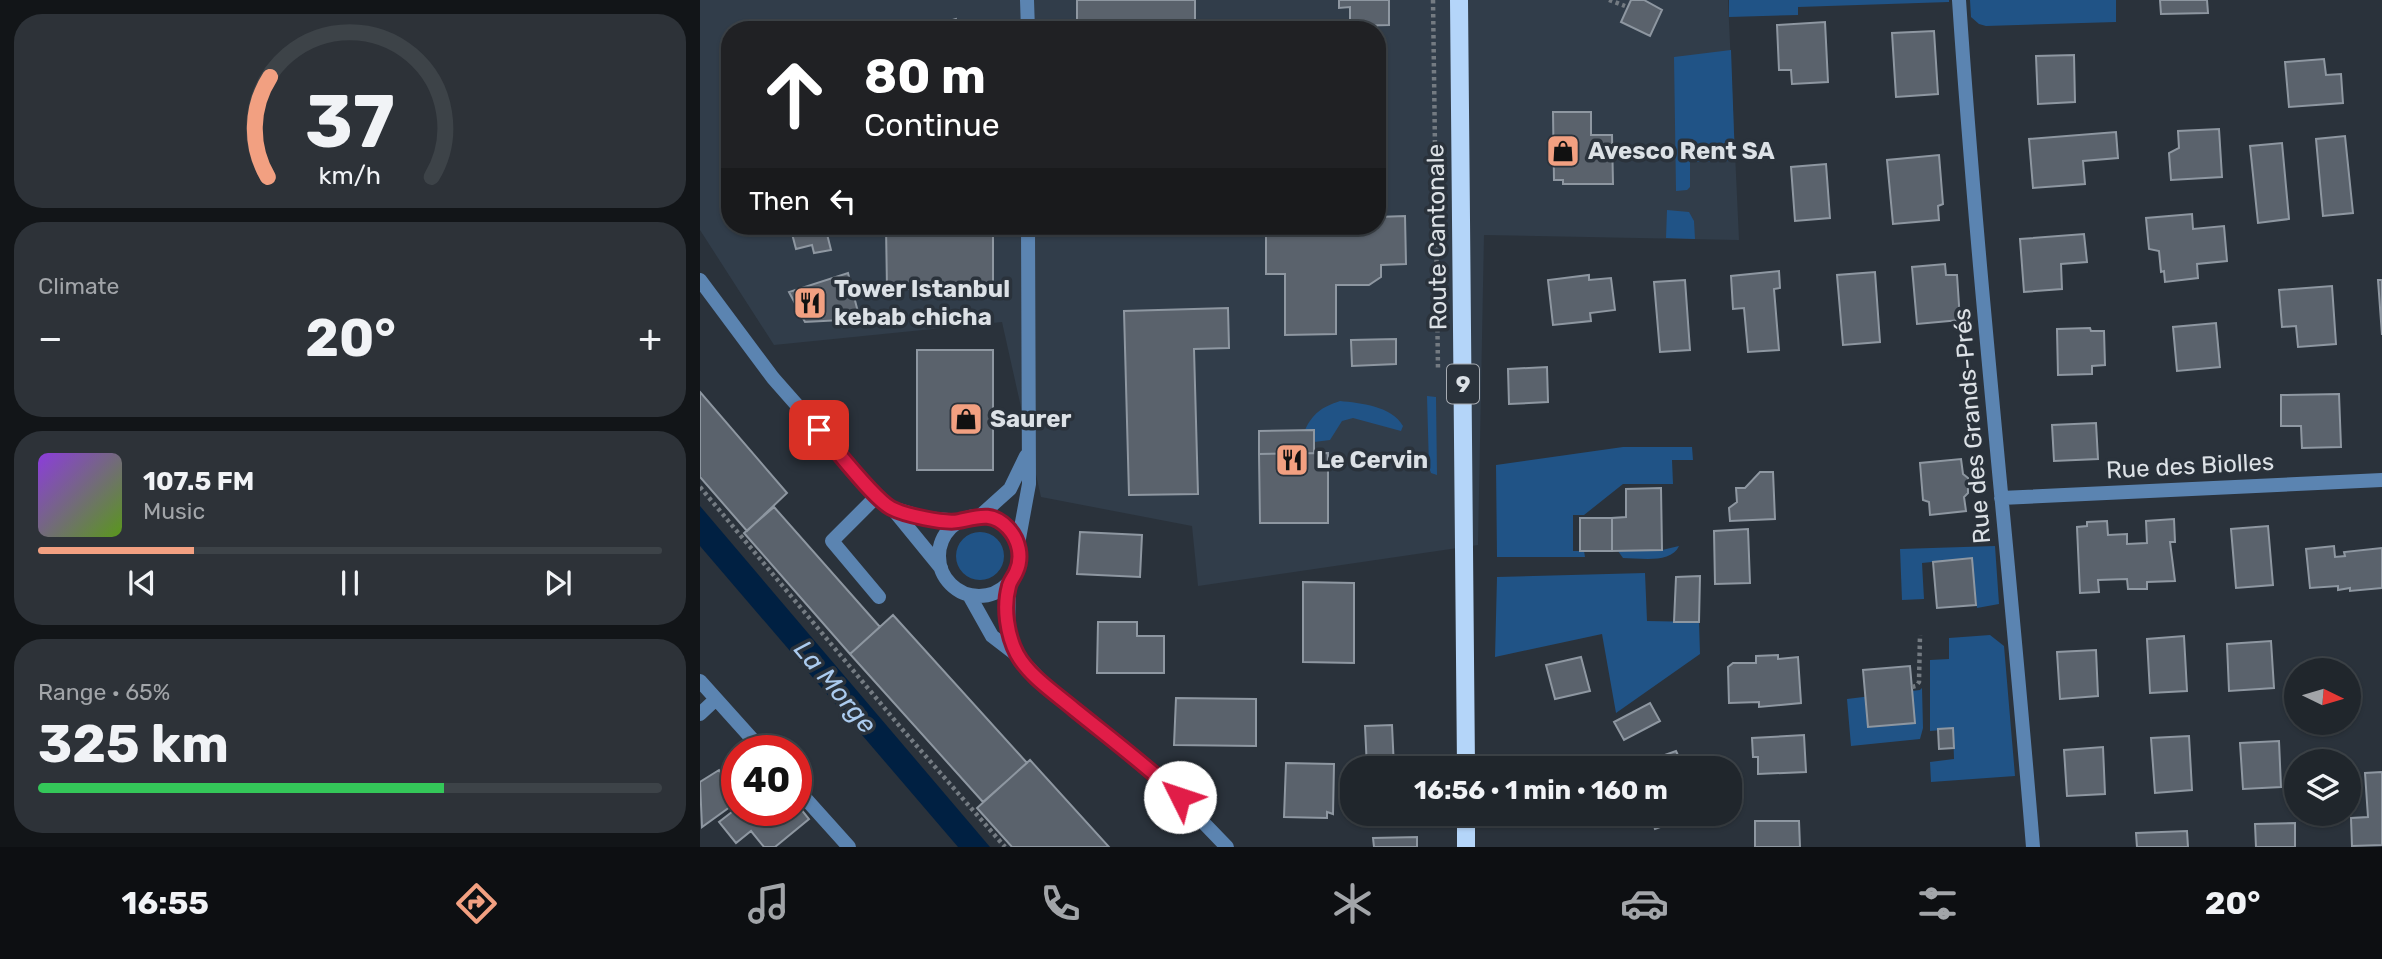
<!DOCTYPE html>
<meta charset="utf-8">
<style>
body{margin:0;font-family:Rubik,sans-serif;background:#2d3238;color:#f1f3f6;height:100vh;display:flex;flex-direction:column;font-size:26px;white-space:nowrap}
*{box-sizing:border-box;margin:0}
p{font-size:23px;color:#a2a5a9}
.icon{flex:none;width:38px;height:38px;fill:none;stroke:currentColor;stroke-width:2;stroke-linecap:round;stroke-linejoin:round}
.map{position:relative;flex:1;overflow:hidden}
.side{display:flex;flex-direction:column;gap:14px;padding:14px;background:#121518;width:700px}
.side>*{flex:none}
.hud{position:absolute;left:21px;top:21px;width:665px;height:214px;border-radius:28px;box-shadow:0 2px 5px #0004,0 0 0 2px #3d4348;background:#202124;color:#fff;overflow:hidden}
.needle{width:46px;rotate:95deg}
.controls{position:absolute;left:1584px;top:658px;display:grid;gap:14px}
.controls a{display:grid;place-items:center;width:77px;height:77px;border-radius:50%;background:#20262c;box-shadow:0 2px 5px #0004,0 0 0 2px #3d4348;font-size:35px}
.speed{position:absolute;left:21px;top:735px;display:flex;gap:14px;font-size:35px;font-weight:700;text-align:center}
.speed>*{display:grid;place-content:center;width:91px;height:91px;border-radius:50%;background:#20262c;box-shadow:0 2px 5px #0004,0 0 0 2px #3d4348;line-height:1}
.speed .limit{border:10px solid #d22;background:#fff;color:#111}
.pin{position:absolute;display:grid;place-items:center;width:60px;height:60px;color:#fff;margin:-30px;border-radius:14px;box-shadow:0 4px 10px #0006}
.me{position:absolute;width:77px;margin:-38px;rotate:311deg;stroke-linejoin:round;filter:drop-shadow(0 0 5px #0008)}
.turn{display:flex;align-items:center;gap:24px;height:147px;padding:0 28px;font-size:32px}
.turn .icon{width:91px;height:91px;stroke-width:2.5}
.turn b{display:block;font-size:49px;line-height:60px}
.then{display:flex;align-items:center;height:66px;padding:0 28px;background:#0003;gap:14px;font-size:26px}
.big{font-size:52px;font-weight:700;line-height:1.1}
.side .widget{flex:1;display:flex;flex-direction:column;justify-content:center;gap:10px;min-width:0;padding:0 24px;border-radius:28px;background:#2d3238}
.side .dial{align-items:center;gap:0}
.dial svg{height:182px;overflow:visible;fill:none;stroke:#3d4348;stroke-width:7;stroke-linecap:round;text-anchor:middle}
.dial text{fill:#f1f3f6;stroke:none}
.song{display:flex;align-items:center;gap:21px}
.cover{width:84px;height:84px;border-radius:10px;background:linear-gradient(135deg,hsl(270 70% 55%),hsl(90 70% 35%))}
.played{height:7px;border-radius:4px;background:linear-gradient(90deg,#f2a081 25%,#3d4348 25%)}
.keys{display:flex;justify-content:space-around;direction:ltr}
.heat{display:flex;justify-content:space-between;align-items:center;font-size:38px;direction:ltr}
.charge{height:10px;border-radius:5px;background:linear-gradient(90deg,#34c759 65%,#3d4348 0)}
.trip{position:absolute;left:640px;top:756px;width:402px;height:70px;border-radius:28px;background:#20262c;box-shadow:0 2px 5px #0004,0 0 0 2px #3d4348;font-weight:700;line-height:70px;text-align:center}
.menu{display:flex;height:112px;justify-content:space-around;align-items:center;background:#0d0f12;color:#a2a5a9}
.menu .icon{width:49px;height:49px}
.menu .selected{color:#f2a081}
.menu b{font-size:32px;color:#f1f3f6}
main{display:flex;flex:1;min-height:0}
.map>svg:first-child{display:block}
.built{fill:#313d4a;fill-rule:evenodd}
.green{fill:#205386}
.water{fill:#002042}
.building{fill:#5a626c;stroke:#8e97a1;stroke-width:2}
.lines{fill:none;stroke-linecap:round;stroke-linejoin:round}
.path{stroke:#747b82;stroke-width:4.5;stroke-dasharray:3.5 3.5;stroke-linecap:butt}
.service{stroke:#5b84b1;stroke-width:14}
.minor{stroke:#5b84b1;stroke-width:14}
.tertiary{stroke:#5b84b1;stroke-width:14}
.primary{stroke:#b4d5f9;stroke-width:18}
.route-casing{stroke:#92132f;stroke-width:18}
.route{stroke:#e11d48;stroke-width:12}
.labels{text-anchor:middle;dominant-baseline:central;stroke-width:7;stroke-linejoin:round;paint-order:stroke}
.shield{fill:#2a323b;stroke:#a7acb3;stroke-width:2}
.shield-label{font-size:23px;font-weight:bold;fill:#dce1e6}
.poi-label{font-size:24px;font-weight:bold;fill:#dce1e6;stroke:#2a323b;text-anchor:start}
.street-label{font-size:24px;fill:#dce1e6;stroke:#2a323b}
.water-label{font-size:26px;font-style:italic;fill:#abcbef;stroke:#2a323b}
</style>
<main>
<section class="side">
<div class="widget dial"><svg viewBox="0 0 100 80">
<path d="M14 69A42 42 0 1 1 86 69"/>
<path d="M14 69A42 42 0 0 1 15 25" stroke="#f2a081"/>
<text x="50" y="56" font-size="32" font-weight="700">37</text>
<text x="50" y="72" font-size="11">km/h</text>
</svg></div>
<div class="widget"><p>Climate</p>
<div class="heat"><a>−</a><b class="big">20°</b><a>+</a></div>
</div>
<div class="widget">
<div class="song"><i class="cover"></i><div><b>107.5 FM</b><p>Music</p></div></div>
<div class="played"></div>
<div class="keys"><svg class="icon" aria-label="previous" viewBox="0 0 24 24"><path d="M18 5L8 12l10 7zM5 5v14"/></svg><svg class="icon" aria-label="pause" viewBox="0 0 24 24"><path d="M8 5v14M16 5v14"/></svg><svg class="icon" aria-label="next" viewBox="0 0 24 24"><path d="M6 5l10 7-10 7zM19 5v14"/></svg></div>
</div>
<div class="widget"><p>Range · 65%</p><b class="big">325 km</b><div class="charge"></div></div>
</section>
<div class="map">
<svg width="1682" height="847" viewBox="0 0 1682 847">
<rect width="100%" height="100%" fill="#2a323b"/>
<path class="built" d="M0 0H1028L1039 240 784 235 778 545 498 586 492 526 341 497 302 322 74 345 0 230ZM30 30H677V226H30Z"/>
<path class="green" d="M1029 0H1249V2L1098 7V15L1029 17Z
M1270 0H1416V22L1286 26 1279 24 1271 17Z
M1031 50 1035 161 990 162V187L987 190 976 191 974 57Z
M967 210 989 212 994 221 995 239 966 238Z
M727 396 736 397 737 475 731 473 729 467Z
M640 401C660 403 692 406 703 426L701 431 653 418 642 421 630 440 614 442V430H605C613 413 622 407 640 401Z
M923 447H992L993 460H972L973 484H923L884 515H873V551H884L885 557H797L796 465Z
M256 556a24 24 0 1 1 48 0a24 24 0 1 1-48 0Z
M979 546C971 564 940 558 923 558L918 551 962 550Z
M1295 546 1299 604 1277 608 1272 558 1222 563 1224 599 1202 600 1200 549Z
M945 573 947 621 999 622 1000 654 916 713 902 634 795 657 797 577Z
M1290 635 1304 646 1315 776 1231 782 1230 762 1254 759 1253 729 1230 731V660L1249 659V638Z
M1222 688 1223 728 1220 739 1151 746 1147 699 1220 690Z"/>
<path class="water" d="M0 506 290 847H258L0 546Z"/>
<path class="building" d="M377 0H495V30H377Z
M639 0H689V25L650 26V7L639 8Z
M931 0H944L962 10 950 36 921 22Z
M1460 0H1507L1508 13 1461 14Z
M256 19 259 30H216Z
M1125 22 1128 82 1092 84 1091 70H1079L1077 25Z
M642 27H677V30H642Z
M1234 31 1238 94 1196 97 1192 33Z
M1374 55 1375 102 1338 104 1336 56Z
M1624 59 1626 75 1641 74 1643 103 1589 107 1585 62Z
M677 102H685V157H677Z
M853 112H891V135H912L913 184H863V180H854Z
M1519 129 1522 177 1471 180 1469 153 1479 148 1478 131Z
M1416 132 1418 158 1383 161 1385 184 1333 188 1329 139Z
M1645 136 1653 213 1623 216 1616 139Z
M1582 143 1589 219 1558 223 1550 146Z
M1239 155 1243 204 1238 206 1239 220 1193 224 1187 160Z
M1126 164 1130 218 1095 221 1091 167Z
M1492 214 1493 229 1524 226 1527 261 1497 264 1498 278 1465 282 1464 271 1461 272 1459 251 1449 249 1446 218Z
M705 216 706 264 681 265V277L669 285H636V334L585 335V274H566V226H677V217Z
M90 226H125L131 250 114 253 112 245 96 249Z
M186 226H293V288L187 289Z
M1384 234 1387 262 1361 264 1362 289 1324 292 1320 239Z
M1245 264 1246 275H1257L1260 320 1217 324 1212 267Z
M1079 271 1080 288 1074 289 1079 350 1048 352 1044 308 1033 309 1031 276Z
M1175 272 1180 342 1143 345 1137 275Z
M148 273 159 316 142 320 105 322 89 292Z
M889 275V280L911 278 915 310 890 313 891 321 853 325 848 280Z
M985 280 990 350 960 352 954 282Z
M1678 280H1682V335Z
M1632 286 1636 344 1598 347 1596 326 1582 327 1579 290Z
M528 308 529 348 494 349 498 494 429 495 424 311Z
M1516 323 1520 367 1477 371 1473 327Z
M1390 328 1391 331H1404L1405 365 1392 366V374L1358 375 1357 329Z
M696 339V364L652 366 651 340Z
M217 350H293V470H217Z
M847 367 848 402 809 404 808 369Z
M0 392 87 493 47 531 0 477Z
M1639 394 1641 447 1602 448 1601 426H1581V395Z
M1396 423 1398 459 1354 461 1352 425Z
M614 430V453L559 454V431Z
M628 453V523H560L559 454Z
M1261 459 1263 474 1268 478V493L1264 497 1266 511 1230 515 1229 502 1223 500 1220 463Z
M1060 472H1073L1075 519 1030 521 1029 508 1037 502 1036 488H1045Z
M961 488 962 550 912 551V518L926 517V489Z
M74 507 180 627 150 654 44 533Z
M880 518H912V551H880Z
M1474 519 1475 542H1470L1475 581 1447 582V589H1428L1427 579 1398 580 1399 592 1380 593 1377 527 1387 526V522L1407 521 1408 535 1427 534V544L1447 543 1446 521Z
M1568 526 1573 585 1536 588 1531 529Z
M1048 529 1050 583 1015 584 1014 531Z
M380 532 442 535 440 577 377 574Z
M1634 546 1635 557 1645 556 1644 552 1682 548V588L1650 591V588L1638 590V586L1610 588 1606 549Z
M1272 558 1276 605 1237 608 1233 562Z
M1000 576 999 622H974L976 577Z
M603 582 654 583V663L603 662Z
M193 615 327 763 283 802 150 654Z
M398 622H437V636H464V673H397Z
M1484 636 1487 691 1450 693 1447 639Z
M1571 641 1574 688 1529 691 1527 644Z
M1396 650 1398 696 1360 699 1357 652Z
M1078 655V659L1098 657 1101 703 1059 707V702L1029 703 1028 667 1033 663H1056V656Z
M881 657 890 691 855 699 846 665Z
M1210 666 1215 723 1168 727 1163 670Z
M476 698 556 699V746L474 745Z
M950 703 960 721 924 740 914 722Z
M692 725 694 768H667L665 726Z
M1253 728 1254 748 1239 749 1238 729Z
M1104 735 1106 772 1058 774V757H1053L1052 738Z
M1489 736 1492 790 1455 793 1451 738Z
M1579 741 1581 787 1543 789 1540 743Z
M1403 747 1405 794 1367 796 1364 750Z
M976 751 982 764 989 768H951L956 758Z
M330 760 409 847H312L277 808Z
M586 763 634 764 633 814 627 812V818L584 817Z
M19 770 28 783 23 787 34 804 2 827 0 782Z
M1682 772V845L1652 846 1651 818 1668 817 1665 773Z
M96 803 109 819 75 847H64L51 831 36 843 19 822 37 808V810H96Z
M950 814H983L980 820 955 829Z
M1055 821H1099L1100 847H1055Z
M1595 823V847H1556L1555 824Z
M1487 831 1488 847H1437L1436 833Z
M717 837V847H674L673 838Z"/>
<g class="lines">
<path class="path" d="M733 0 738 370
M909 0 925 6
M0 487 202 729 305 847
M1212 687 1216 686 1219 682 1220 635"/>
<path class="service" d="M177 496 132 541 179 597"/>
<path class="minor" d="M327 0 328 30
M1259 0C1278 283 1310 565 1333 847
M1301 498 1682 480
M280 516 310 489 326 456
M318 544 329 484 328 226
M0 681 63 751
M0 714 16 699
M96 788 149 847"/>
<path class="tertiary" d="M0 280 73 378 177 496 192 508 241 568
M192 508 226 518 259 521
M239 556a40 40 0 1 1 80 0a40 40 0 1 1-80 0Z
M309 583 308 630 317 654
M269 595 292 636 318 656 347 687 469 787 527 847"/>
<path class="primary" d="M759 0 766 768
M766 814V847"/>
</g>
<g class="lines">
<defs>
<path id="route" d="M119 430C135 448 173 498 191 508 204 515 245 524 259 521 278 517 292 511 308 528 319 540 323 557 316 572 314 577 310 581 309 586 303 607 307 635 317 654 329 676 355 693 374 709 410 738 447 766 480 797"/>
</defs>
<use href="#route" class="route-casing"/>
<use href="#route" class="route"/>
</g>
<defs>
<symbol id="shop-square" viewBox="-11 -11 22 22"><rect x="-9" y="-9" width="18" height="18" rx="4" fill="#f2a081" stroke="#2a323b"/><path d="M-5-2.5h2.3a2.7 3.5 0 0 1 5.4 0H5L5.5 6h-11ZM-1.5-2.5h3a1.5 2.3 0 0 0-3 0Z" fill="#111"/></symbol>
<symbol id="restaurant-square" viewBox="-11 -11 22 22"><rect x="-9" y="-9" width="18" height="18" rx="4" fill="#f2a081" stroke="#2a323b"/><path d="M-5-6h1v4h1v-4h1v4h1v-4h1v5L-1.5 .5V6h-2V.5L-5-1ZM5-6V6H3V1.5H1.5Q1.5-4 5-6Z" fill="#111"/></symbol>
</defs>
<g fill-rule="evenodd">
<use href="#shop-square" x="844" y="132" width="38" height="38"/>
<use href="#restaurant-square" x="91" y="284" width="38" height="38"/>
<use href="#shop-square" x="247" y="400" width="38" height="38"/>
<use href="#restaurant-square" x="573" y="441" width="38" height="38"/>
</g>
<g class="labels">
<rect class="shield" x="747" y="364.5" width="32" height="39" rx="5"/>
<g class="shield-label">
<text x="763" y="384">9</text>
</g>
<g class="poi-label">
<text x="888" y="151">Avesco Rent SA</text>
<text x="134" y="289">Tower Istanbul<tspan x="134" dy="28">kebab chicha</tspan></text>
<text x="290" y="419">Saurer</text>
<text x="616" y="460">Le Cervin</text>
</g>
<g class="street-label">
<text transform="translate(737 237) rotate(-91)">Route Cantonale</text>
<text transform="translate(1272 426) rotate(-95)">Rue des Grands-Prés</text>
<text transform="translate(1490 466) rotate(-3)">Rue des Biolles</text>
</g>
<g class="water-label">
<text transform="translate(135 687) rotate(50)">La Morge</text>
</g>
</g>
</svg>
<div class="controls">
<a><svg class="needle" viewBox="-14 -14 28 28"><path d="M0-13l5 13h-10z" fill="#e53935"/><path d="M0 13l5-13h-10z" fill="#a2a5a9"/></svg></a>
<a><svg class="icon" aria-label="layers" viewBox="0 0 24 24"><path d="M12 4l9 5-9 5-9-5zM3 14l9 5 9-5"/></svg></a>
</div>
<div class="speed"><div class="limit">40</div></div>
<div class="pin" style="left:119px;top:430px;background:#d93025"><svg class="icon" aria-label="arrive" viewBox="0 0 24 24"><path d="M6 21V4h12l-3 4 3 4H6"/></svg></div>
<svg class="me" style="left:480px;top:797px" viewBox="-20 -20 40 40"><circle r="19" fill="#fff"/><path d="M0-13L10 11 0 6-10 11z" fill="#e11d48"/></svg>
<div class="trip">16:56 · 1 min · 160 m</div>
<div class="hud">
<div class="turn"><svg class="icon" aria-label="ahead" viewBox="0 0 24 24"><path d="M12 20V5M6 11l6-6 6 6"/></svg><div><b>80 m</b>Continue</div></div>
<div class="then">Then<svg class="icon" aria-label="left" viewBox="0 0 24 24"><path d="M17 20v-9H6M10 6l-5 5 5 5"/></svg></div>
</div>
</div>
</main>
<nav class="menu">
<b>16:55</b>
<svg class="icon selected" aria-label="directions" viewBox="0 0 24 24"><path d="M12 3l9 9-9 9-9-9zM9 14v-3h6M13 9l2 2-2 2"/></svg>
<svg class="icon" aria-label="music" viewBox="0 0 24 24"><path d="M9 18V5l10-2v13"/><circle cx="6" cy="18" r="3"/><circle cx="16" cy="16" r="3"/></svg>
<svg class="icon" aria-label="phone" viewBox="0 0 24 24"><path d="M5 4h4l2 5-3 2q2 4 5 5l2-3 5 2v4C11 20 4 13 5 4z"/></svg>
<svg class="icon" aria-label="climate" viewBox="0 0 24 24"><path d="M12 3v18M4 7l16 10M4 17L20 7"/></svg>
<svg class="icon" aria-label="car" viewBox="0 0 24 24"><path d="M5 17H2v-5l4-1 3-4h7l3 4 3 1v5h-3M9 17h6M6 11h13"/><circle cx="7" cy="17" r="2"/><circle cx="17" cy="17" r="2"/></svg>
<svg class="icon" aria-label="filters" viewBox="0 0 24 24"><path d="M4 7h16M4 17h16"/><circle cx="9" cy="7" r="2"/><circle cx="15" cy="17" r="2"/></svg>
<b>20°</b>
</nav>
